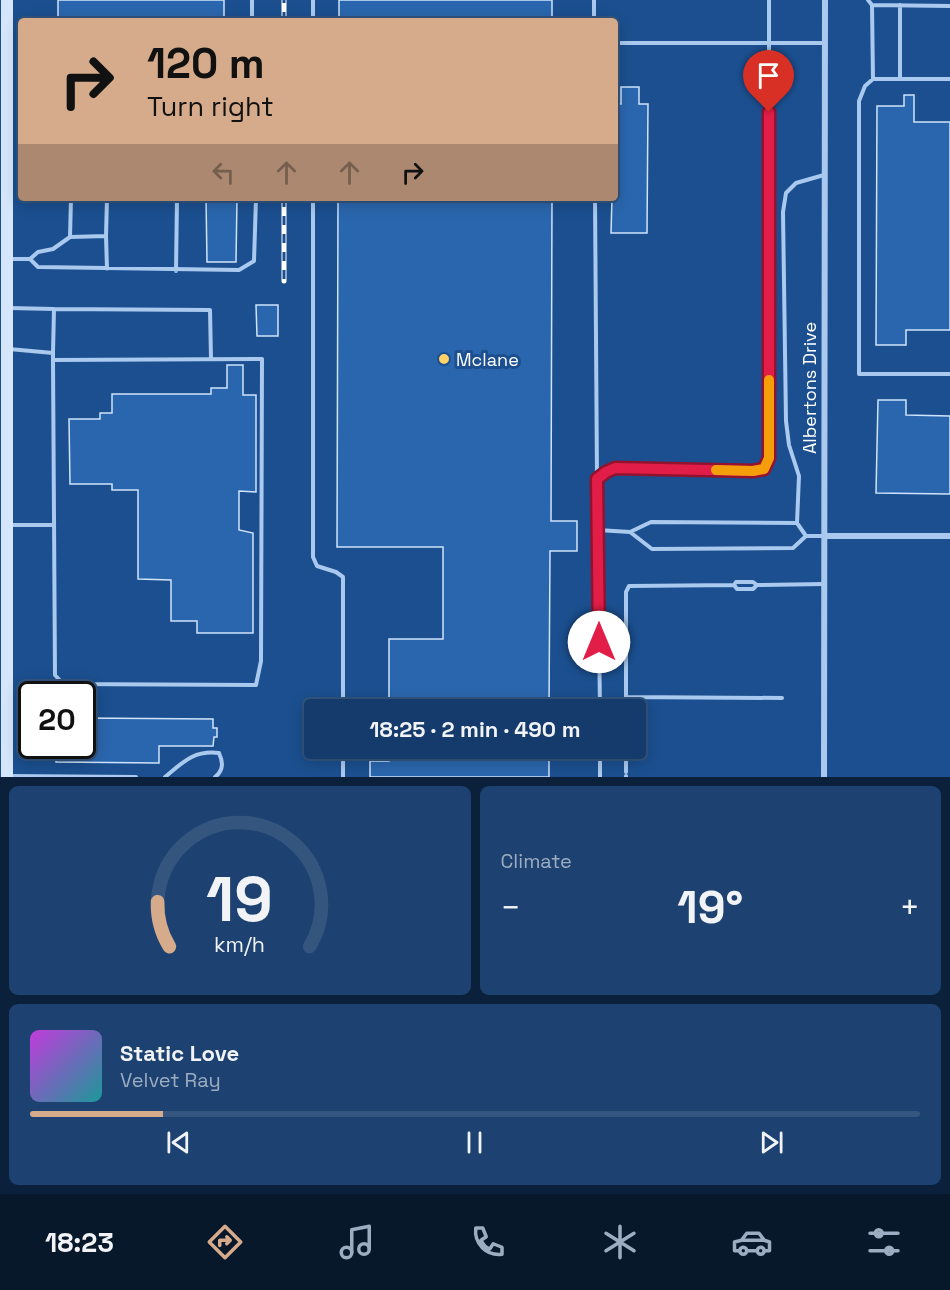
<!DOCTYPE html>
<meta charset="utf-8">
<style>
body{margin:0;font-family:"Space Grotesk",sans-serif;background:#1d4271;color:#f1f3f6;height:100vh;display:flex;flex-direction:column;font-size:22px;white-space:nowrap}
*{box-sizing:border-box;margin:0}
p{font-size:20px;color:#9dadc1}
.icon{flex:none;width:33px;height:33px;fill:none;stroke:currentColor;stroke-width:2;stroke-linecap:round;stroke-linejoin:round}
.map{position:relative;height:777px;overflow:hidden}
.drawer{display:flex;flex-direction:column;gap:9px;padding:9px;background:#0b203b;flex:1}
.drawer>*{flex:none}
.top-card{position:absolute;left:18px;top:18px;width:600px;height:183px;border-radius:6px;box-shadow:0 3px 15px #0003,0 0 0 2px #33557e;background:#d6ab8b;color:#111;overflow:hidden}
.speed{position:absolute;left:18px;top:681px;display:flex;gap:12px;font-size:30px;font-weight:700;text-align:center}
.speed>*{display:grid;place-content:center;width:78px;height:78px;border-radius:50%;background:#143b6b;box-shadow:0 3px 15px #0003,0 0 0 2px #33557e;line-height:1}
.speed .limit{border:3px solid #111;border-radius:9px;background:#fff;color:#111}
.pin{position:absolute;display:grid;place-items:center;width:51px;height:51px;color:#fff;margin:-62px -26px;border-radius:50% 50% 50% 0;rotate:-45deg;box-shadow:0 0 6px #0007}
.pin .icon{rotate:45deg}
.me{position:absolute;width:66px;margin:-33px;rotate:0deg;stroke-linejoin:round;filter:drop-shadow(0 0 4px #0008)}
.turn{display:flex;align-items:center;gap:21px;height:126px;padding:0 30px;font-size:27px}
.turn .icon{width:78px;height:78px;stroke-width:2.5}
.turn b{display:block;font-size:42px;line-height:51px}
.lanes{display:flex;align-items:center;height:57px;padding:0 30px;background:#0003;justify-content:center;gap:30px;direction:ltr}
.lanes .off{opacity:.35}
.big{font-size:45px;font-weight:800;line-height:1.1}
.drawer .card{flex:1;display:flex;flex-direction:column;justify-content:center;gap:9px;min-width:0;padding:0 21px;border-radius:9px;background:#1d4271}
.drawer .dial{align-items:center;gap:0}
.dial svg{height:156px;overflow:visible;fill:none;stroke:#33557e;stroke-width:7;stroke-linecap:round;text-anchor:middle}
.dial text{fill:#f1f3f6;stroke:none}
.song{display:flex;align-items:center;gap:18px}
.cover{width:72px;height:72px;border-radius:9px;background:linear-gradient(135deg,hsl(290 70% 55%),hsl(180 70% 35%))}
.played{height:6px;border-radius:3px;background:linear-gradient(90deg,#d6ab8b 15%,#33557e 15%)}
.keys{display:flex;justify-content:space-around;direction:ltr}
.heat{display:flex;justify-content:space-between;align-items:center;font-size:33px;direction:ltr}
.drawer .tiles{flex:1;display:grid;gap:9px;grid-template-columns:1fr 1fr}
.card:last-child{grid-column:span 2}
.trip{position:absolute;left:304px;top:699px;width:342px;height:60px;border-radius:6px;background:#143b6b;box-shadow:0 3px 15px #0003,0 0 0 2px #33557e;font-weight:800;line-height:60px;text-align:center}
.menu{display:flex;height:96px;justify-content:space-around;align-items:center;background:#08182b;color:#9dadc1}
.menu .icon{width:42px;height:42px}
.menu .active{color:#d6ab8b}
.menu b{font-size:27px;color:#f1f3f6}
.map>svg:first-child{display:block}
.building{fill:#2a66ad;stroke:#cfe3fa;stroke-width:1.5}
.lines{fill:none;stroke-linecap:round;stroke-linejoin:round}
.lane{stroke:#a9c9ee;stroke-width:4}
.street{stroke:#a9c9ee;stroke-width:6}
.secondary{stroke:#d6e6fa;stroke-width:12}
.rail-casing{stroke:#fff;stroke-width:5}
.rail{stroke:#1b4f8f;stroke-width:3;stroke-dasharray:9;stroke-linecap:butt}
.route-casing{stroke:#92132f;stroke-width:15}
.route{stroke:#e11d48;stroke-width:10}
.slow{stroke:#f59e0b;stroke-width:10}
.poi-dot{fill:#ffd166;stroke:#1b4f8f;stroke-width:2}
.labels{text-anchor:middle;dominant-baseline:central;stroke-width:6;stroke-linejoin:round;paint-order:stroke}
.poi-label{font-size:18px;fill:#fff;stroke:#1b4f8f;text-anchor:start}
.street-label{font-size:18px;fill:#fff;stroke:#1b4f8f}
</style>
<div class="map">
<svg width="950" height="777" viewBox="0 0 950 777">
<rect width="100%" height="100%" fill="#1b4f8f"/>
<path class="building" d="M58 0H224V21H58Z
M339 0H552V21H339Z
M621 87H639V104H648L647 233H611L612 198H615V104H621Z
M904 95H914V122H950V330H906V345H876L877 106H904Z
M206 198H237L236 262H207Z
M338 198H552L551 521H577V551H550L549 710H389V639H443V547H337Z
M256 305H278V336H257Z
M227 365H243V395H256V492L239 491V530L253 533V633H197V621H171V580L138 579V490H112V484H70L69 419H100V413H112V394H211V388H227Z
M878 400H906V415L950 416V494L876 493Z
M82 718 213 719V728H217V737H214L213 746H159V763L56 762V746H82Z
M389 748H549V777H370V761H389Z"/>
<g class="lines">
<path class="lane" d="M252 0V21
M594 0V21
M868 0 872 5
M313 21V0
M615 43H825
M873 79 872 5 950 6
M900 79V5
M950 79H873L865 86 859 101V374H950
M313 198V557L317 566 336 572 343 577V710
M595 198 597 478
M106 236 107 269
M70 237 71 198
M10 259H30L38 252 53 249 70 237 106 236 107 198
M30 259 38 267 239 270 254 261 256 198
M176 271 177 198
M9 308 54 309 53 353
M54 309 210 310 211 359
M9 349 53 353V360L55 675 63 684 256 685 261 661 262 359 53 360
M797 523 799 476 789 445 786 421 783 212 786 193 796 183 824 175
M9 525H53
M598 530 630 532
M806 536 797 523 651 522 630 532 652 549 793 548 806 536H824
M757 585 753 589H737L734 585 736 582H753L757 585 824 584
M626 697 782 698
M600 710 597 479 605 472 615 468 753 471 764 469 769 458V0
M626 710V592L629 586 734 585
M343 748V777
M600 748V777
M626 748V772
M10 776 136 777
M165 777C183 762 194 750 219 753 223 762 224 770 215 777
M626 777V776"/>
<path class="street" d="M824 536H950
M824 777 825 0"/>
<path class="secondary" d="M7 777V0"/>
<defs>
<path id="rail" d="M284 21V0
M284 198V281"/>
</defs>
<use href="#rail" class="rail-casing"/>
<use href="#rail" class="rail"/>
</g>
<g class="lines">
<defs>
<path id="route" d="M599 642 597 479 606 472 615 468 753 471 764 469 769 458V112"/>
</defs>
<use href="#route" class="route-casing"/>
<use href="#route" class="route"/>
<path class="slow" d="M716 470 753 471 764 469 769 458V380"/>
</g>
<circle class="poi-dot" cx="444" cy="359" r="6"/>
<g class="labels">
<g class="poi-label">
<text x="456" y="359">Mclane</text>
</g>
<g class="street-label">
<text transform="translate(809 388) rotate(-90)">Albertons Drive</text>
</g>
</g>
</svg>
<div class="speed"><div class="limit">20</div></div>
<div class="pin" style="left:769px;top:112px;background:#d93025"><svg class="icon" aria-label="arrive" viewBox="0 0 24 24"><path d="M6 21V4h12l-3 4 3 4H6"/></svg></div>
<svg class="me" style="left:599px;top:642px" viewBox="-20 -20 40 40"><circle r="19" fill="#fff"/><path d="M0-13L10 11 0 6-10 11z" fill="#e11d48"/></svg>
<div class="trip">18:25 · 2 min · 490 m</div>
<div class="top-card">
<div class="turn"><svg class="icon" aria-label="right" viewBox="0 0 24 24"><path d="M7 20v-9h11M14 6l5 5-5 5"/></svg><div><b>120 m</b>Turn right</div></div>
<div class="lanes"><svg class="icon off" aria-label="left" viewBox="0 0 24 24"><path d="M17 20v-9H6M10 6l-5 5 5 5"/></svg><svg class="icon off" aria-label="ahead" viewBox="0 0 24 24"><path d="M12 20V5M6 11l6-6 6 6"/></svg><svg class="icon off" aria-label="ahead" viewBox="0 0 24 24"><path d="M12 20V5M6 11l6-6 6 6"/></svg><svg class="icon" aria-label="right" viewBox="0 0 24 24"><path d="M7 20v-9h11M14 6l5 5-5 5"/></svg></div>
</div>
</div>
<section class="drawer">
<div class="tiles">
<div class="card dial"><svg viewBox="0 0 100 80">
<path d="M14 69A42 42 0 1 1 86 69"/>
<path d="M14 69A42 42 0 0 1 8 46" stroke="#d6ab8b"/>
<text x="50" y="56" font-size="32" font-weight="700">19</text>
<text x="50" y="72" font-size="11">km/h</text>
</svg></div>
<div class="card"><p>Climate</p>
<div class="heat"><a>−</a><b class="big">19°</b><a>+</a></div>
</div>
<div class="card">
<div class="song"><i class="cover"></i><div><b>Static Love</b><p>Velvet Ray</p></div></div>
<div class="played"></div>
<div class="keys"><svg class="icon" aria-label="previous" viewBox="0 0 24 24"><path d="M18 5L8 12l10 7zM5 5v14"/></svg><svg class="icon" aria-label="pause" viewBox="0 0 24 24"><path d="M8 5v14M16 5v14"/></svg><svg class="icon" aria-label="next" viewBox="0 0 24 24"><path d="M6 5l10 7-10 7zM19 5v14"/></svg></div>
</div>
</div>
</section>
<nav class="menu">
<b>18:23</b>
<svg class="icon active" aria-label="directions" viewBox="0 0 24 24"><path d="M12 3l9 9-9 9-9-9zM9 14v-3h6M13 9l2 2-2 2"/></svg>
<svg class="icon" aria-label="music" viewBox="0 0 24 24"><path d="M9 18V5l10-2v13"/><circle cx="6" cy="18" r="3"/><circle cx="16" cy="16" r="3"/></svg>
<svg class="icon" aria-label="phone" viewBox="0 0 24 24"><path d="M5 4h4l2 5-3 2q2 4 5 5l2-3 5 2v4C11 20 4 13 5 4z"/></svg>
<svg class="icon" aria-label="climate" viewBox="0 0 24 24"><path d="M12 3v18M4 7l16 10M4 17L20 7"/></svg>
<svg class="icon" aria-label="car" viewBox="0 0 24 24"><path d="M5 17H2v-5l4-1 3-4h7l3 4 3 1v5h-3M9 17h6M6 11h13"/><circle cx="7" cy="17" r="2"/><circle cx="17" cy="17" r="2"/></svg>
<svg class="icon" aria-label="filters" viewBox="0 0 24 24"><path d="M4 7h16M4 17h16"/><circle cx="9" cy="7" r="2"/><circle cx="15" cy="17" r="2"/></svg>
</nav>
